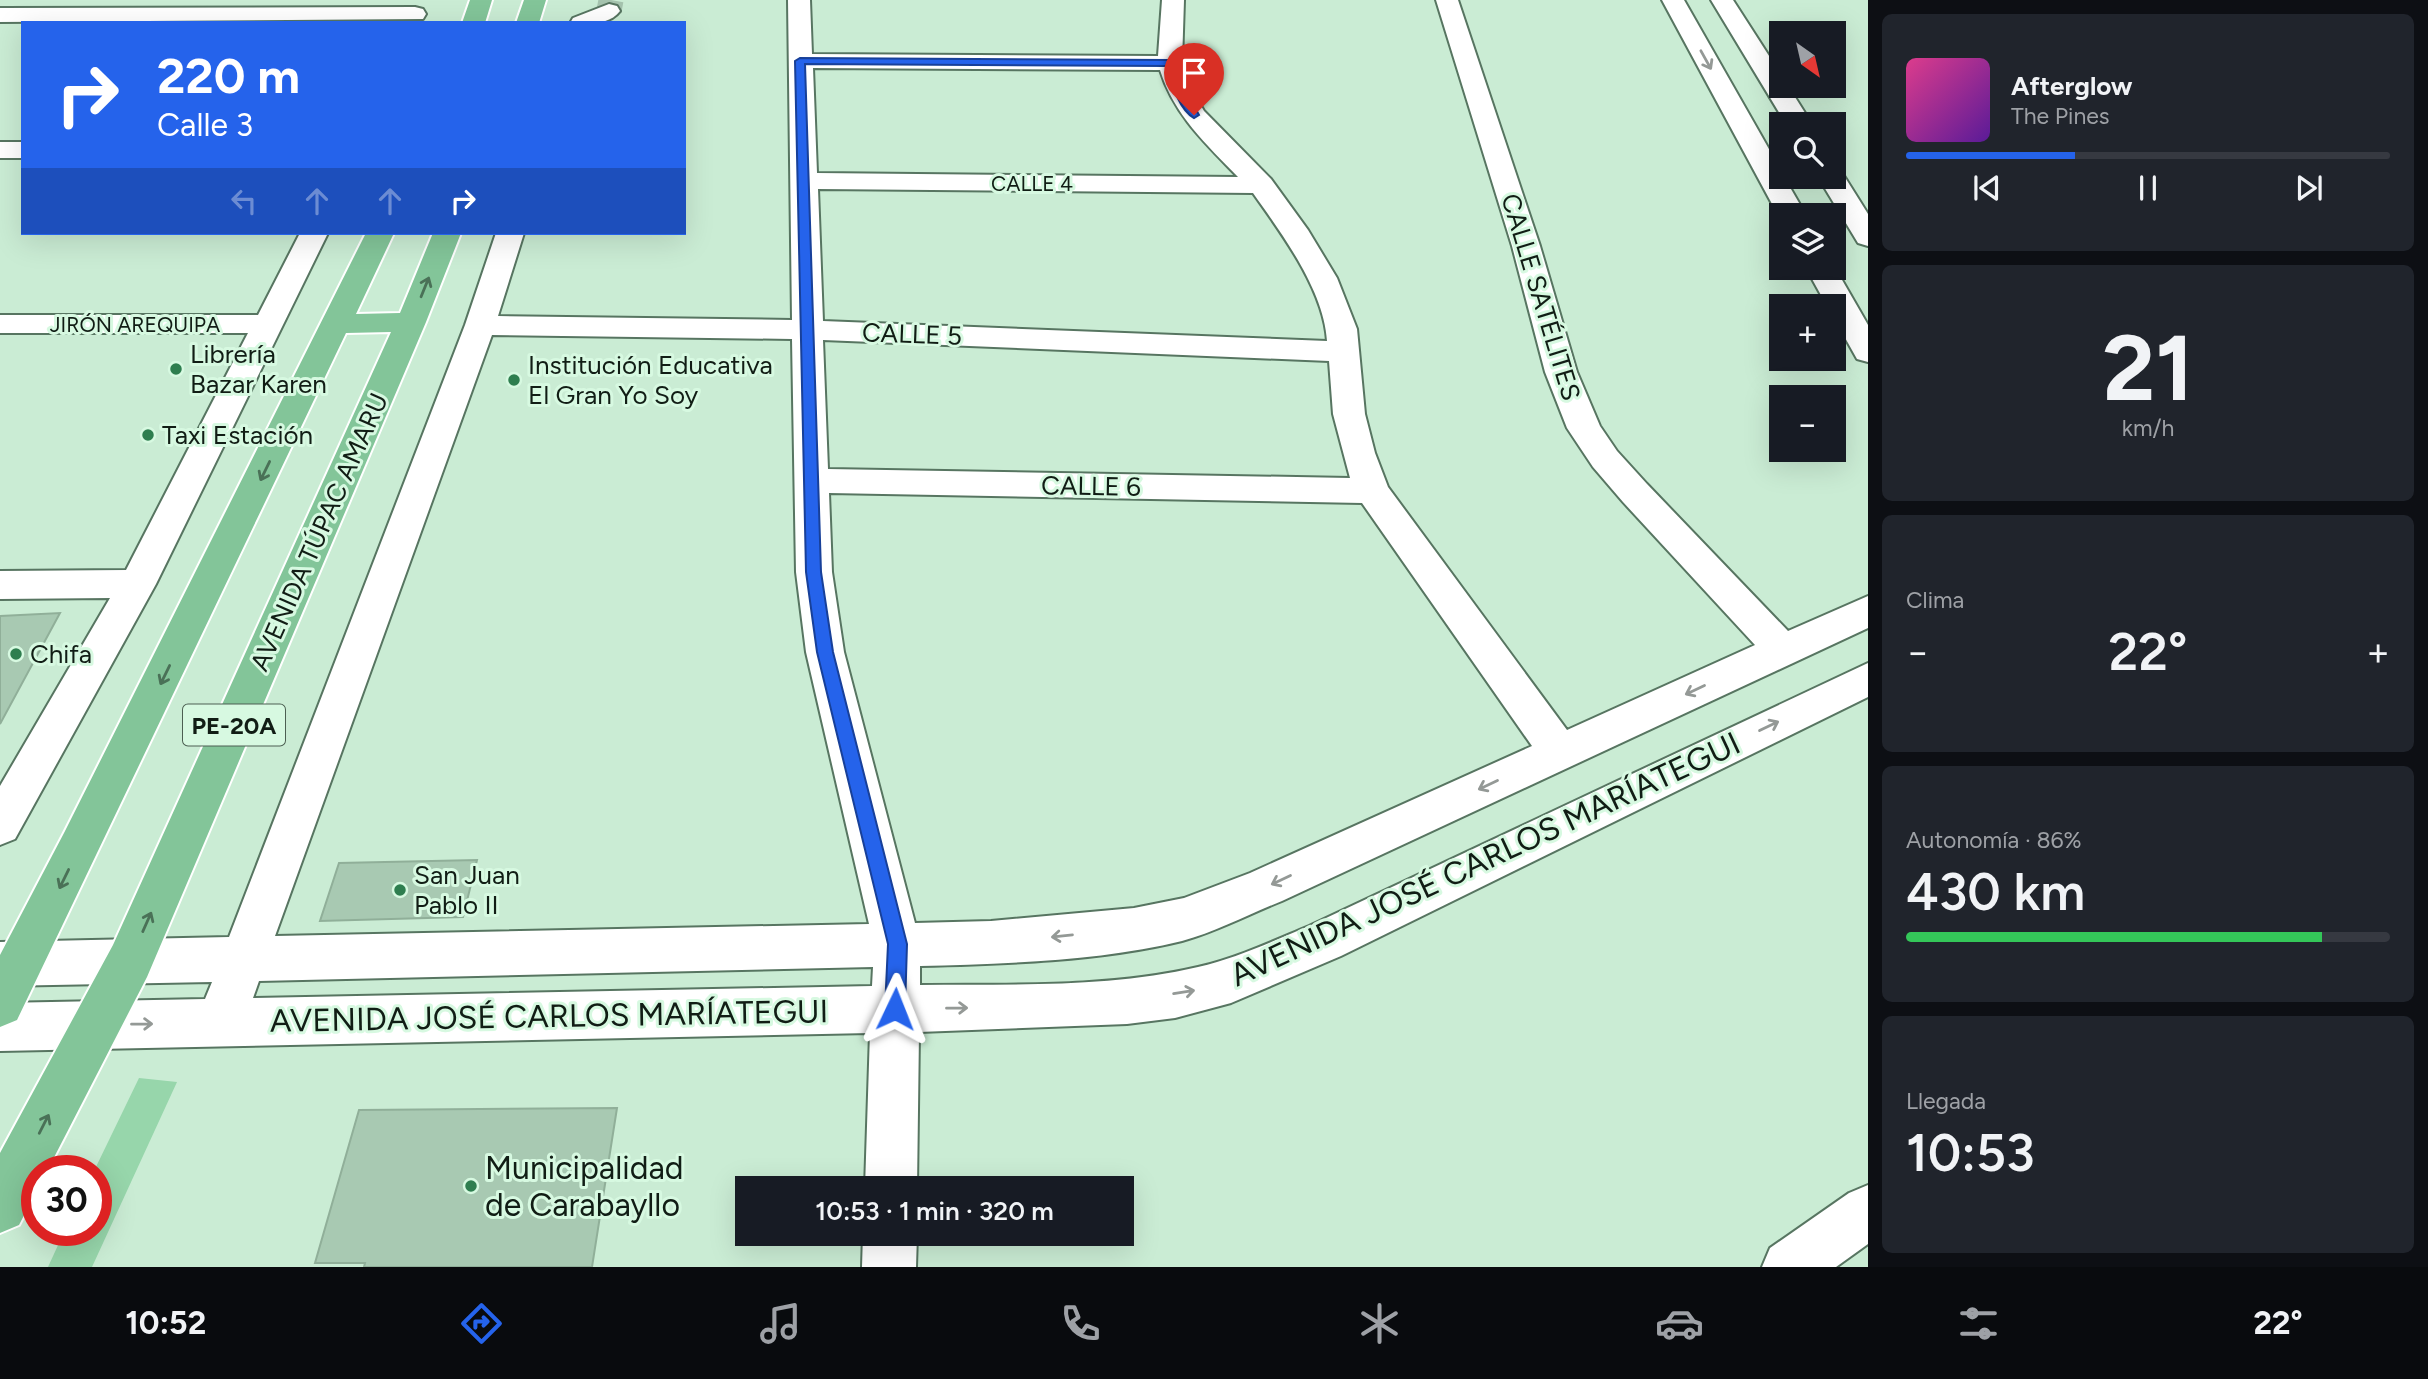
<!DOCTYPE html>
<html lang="es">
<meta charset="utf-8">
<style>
body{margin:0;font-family:Figtree,sans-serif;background:#20242c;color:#f1f3f6;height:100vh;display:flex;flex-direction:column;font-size:26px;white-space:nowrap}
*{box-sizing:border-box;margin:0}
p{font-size:23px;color:#9ea1a6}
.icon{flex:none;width:38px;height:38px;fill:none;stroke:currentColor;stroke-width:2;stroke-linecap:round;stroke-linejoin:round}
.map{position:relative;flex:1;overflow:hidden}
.side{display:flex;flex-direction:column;gap:14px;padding:14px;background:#0d0f14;width:560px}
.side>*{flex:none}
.top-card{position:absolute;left:21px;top:21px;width:665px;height:214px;border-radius:0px;box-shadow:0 7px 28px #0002;background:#2563eb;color:#fff;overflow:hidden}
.needle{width:46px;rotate:146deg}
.tools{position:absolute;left:1769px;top:21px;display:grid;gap:14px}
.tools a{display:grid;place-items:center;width:77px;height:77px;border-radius:0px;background:#171b24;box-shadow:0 7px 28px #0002;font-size:35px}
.speed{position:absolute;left:21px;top:1155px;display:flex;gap:14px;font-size:35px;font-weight:700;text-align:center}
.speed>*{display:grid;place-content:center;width:91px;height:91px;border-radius:50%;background:#171b24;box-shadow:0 7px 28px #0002;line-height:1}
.speed .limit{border:10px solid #d22;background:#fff;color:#111}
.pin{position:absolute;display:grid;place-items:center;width:60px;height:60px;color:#fff;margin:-72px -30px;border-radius:50% 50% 50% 0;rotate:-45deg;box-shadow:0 0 7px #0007}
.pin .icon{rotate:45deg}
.me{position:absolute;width:77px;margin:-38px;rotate:2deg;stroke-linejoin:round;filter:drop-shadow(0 0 5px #0008)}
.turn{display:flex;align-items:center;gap:24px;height:147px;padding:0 21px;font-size:32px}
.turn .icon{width:91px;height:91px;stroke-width:2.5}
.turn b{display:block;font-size:49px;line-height:60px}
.lanes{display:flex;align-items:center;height:66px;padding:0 21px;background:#0003;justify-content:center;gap:35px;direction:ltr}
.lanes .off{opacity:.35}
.big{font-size:52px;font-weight:600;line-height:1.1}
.side .tile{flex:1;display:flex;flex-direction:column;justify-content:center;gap:10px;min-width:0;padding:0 24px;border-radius:10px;background:#20242c}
.side .dial{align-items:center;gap:0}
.dial b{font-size:91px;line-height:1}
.song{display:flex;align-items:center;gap:21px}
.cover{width:84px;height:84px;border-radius:10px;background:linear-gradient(135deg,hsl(330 70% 55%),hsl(270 70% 35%))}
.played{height:7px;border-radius:4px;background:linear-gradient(90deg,#2563eb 35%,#363941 35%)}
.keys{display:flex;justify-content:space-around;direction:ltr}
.heat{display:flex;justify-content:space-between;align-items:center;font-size:38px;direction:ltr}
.charge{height:10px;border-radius:5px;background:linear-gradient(90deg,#34c759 86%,#363941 0)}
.trip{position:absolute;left:735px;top:1176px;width:399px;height:70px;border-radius:0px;background:#171b24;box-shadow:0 7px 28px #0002;font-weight:600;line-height:70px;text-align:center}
.menu{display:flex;height:112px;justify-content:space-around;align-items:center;background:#090b0e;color:#9ea1a6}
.menu .icon{width:49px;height:49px}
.menu .current{color:#2563eb}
.menu b{font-size:32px;color:#f1f3f6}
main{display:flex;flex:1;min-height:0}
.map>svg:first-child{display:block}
.green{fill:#97d6ab}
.building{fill:#a8c9b2;stroke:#90af99;stroke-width:2}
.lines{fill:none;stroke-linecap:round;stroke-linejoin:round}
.minor-tunnel{stroke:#a5c3ae;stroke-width:25;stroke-dasharray:25 12;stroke-linecap:butt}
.minor-casing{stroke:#577561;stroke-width:4}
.highway-casing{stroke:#fff;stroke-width:4}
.minor{fill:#fff;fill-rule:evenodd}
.highway{fill:#83c599;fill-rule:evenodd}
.oneway{stroke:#949996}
.oneway2{stroke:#4a7157}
.route{fill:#2563eb;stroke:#184099;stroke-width:2}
.poi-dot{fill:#2e7e4f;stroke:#d7f9e1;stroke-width:2.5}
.labels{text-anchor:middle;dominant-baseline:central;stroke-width:6;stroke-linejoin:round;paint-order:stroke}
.far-street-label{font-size:21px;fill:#111d15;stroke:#d7f9e1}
.shield{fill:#d7f9e1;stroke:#4c5f52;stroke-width:2}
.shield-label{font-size:24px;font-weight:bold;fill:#111d15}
.street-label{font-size:26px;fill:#111d15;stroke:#d7f9e1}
.poi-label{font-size:26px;fill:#111d15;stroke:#d7f9e1;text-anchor:start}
.near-street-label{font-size:32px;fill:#111d15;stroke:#d7f9e1}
.near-poi-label{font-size:32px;fill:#111d15;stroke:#d7f9e1;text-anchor:start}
</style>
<main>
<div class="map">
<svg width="1868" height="1267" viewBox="0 0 1868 1267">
<rect width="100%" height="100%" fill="#caecd4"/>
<path class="green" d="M139 1078 177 1082 92 1267H48L65 1230H96V1171H94Z"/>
<path class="building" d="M60 613 0 724V616Z
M477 860 463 917 320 921 339 863Z
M617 1108 592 1267H364L365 1263H315L359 1110Z"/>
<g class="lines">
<path class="minor-tunnel" d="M609 11 611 0"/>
<defs>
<path id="minor" d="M788 0H810L812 54 1158 56 1162 0H1184L1182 63 1189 85 1204 111 1271 179 1308 230 1337 278 1357 329 1365 414 1375 453 1388 487 1567 730 1755 645 1623 502 1593 467 1567 428 1545 372 1512 246 1436 0H1458L1540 246 1577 372 1600 426 1617 451 1647 484 1788 631 1868 596V628L1282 901C1249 914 1216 932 1182 941 1101 961 1004 964 920 966V985C1011 984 1108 988 1198 967 1237 958 1273 941 1309 926L1868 663V697L1341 956 1231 1003 1175 1018 1127 1024 919 1032 917 1188H865L870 1033 0 1051V1003L205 999 212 982 0 986V942L229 937 465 325 496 233H524L498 316 792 320ZM813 68 1160 70C1174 115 1206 144 1238 177L817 173ZM818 189 1253 193C1282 234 1324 290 1327 341L823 321ZM492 335 792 339 796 572 806 652 869 924 275 936ZM823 340 1329 361 1333 414 1350 478 828 469ZM829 493 1362 503 1532 746 1250 873 1184 898 1134 908 991 921 915 923 844 652 832 572ZM873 967 872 986 253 998 259 981Z
M1662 0H1684L1782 172V177H1784L1806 215H1782V220L1778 215Z
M1711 0H1733L1782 76V86H1788L1812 124H1786Z
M609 4 617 6 620 11C609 26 587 23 570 23L573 18Z
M415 7 423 9 426 14 423 19 0 22V8Z
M0 142H23V158H0Z
M1834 170 1841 171 1868 214V246L1858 243 1818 177H1834Z
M300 233H328L156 584 15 839 0 845V786L110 598 0 599V571L126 570 248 333H0V315H258Z
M1834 266 1868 325V362L1857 359 1834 318V306H1827L1806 268Z
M1868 1185V1244L1836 1267H1762L1770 1248 1849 1193Z
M863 1234H917L916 1267H862Z"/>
<path id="highway" d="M470 0H492L485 23H462Z
M524 0H546L539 23H516Z
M366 233H394L356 314 400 313 433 233H461L426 322 147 977 47 1171H37V1190L19 1225 0 1233V1153L113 945 391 332 346 333 17 1020 0 1027V955L64 833Z"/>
</defs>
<use href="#minor" class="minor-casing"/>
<use href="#highway" class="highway-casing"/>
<use href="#minor" class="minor"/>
<use href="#highway" class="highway"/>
</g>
<defs><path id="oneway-shaft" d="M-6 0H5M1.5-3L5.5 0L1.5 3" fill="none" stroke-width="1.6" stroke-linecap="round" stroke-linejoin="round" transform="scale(1.75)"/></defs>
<g class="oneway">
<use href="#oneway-shaft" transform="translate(1706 60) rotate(61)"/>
<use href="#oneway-shaft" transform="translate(1695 690) rotate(155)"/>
<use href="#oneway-shaft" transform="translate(1769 726) rotate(-26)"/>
<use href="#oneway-shaft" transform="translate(1488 785) rotate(155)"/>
<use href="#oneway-shaft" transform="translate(1281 880) rotate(155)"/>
<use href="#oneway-shaft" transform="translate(1062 936) rotate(174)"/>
<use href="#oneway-shaft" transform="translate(1184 992) rotate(-9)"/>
<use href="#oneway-shaft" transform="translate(957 1008) rotate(-1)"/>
<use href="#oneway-shaft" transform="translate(142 1024) rotate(-1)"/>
</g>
<g class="oneway2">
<use href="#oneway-shaft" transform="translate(425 287) rotate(-68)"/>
<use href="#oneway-shaft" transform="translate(265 471) rotate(116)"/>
<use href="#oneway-shaft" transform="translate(165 675) rotate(116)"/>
<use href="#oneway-shaft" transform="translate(64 879) rotate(116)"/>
<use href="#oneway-shaft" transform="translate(147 922) rotate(-66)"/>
<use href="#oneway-shaft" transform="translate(44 1124) rotate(-63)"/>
</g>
<path class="route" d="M800 58 1170 60 1175 63 1182 85 1199 115 1194 118C1179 110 1171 82 1166 66L805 64 821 572 833 652 907 944 905 1009 902 1016 895 1019 888 1016 885 1009 888 944 817 652 806 572 795 61Z"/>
<g class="poi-dot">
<circle cx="176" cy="369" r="7"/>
<circle cx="514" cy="380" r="7"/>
<circle cx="148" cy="435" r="7"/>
<circle cx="16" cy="654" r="7"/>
<circle cx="400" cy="890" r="7"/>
<circle cx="471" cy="1186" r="7"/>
</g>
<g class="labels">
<g class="far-street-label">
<text x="1032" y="183">CALLE 4</text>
<text x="135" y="324">JIRÓN AREQUIPA</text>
</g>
<rect class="shield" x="183" y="704.5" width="102" height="41" rx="5"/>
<g class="shield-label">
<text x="234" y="725">PE-20A</text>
</g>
<g class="street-label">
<text transform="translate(1541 297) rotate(73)">CALLE SATÉLITES</text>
<text transform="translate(912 334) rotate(2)">CALLE 5</text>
<text transform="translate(1091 486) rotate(1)">CALLE 6</text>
<text transform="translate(319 532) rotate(-66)">AVENIDA TÚPAC AMARU</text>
</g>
<g class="poi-label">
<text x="190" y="354">Librería<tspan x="190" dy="30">Bazar Karen</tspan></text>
<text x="528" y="365">Institución Educativa<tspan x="528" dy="30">El Gran Yo Soy</tspan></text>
<text x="162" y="435">Taxi Estación</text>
<text x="30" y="654">Chifa</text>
<text x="414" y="875">San Juan<tspan x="414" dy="30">Pablo II</tspan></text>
</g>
<g class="near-street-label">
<text transform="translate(1485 859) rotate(-25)">AVENIDA JOSÉ CARLOS MARÍATEGUI</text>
<text transform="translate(549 1016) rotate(-1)">AVENIDA JOSÉ CARLOS MARÍATEGUI</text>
</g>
<g class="near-poi-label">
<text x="485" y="1168">Municipalidad<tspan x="485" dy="37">de Carabayllo</tspan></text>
</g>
</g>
</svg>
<div class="tools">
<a><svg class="needle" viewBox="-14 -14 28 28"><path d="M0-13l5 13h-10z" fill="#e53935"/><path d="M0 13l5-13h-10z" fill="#9ea1a6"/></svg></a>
<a><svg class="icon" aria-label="search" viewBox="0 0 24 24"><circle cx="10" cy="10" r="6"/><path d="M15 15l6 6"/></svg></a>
<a><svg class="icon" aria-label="layers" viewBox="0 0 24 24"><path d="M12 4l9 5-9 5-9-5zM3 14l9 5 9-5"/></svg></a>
<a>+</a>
<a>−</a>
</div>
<div class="speed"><div class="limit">30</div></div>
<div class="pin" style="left:1194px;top:115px;background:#d93025"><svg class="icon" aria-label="arrive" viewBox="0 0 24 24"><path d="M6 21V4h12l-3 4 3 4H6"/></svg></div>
<svg class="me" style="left:895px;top:1009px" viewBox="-20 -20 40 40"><path d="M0-17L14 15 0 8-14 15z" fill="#2563eb" stroke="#fff" stroke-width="4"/></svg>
<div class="trip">10:53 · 1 min · 320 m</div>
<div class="top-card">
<div class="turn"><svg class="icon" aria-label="right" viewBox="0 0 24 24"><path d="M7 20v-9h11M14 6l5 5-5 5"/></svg><div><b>220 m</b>Calle 3</div></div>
<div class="lanes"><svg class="icon off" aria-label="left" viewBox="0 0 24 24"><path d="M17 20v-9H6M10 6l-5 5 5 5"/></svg><svg class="icon off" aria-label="ahead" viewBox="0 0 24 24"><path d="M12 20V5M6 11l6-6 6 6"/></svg><svg class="icon off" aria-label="ahead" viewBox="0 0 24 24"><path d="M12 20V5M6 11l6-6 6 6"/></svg><svg class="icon" aria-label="right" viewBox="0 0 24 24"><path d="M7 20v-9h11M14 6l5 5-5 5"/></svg></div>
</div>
</div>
<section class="side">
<div class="tile">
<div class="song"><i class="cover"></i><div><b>Afterglow</b><p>The Pines</p></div></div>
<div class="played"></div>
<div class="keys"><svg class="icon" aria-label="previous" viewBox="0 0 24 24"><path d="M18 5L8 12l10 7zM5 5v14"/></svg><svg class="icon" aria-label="pause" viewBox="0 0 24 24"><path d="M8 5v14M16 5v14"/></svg><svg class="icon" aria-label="next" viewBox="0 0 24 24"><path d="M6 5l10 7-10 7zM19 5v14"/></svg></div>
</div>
<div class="tile dial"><b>21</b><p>km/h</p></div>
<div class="tile"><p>Clima</p>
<div class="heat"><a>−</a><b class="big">22°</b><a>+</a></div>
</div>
<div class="tile"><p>Autonomía · 86%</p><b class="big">430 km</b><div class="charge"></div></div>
<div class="tile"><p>Llegada</p><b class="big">10:53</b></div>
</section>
</main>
<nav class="menu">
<b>10:52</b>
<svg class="icon current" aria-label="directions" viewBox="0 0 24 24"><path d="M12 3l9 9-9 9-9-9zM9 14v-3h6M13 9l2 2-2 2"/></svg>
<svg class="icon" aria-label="music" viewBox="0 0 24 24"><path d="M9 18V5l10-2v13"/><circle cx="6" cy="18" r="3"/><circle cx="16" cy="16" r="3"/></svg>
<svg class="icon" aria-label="phone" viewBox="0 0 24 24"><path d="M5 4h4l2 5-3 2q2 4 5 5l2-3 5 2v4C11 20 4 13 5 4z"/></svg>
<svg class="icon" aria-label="climate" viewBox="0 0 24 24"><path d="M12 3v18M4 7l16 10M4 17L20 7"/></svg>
<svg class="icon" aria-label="car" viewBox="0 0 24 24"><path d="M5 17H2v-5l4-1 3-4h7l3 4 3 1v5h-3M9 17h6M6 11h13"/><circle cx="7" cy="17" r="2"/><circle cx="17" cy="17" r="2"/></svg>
<svg class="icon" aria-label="filters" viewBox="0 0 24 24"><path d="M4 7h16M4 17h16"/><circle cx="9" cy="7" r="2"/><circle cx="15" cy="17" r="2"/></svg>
<b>22°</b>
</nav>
